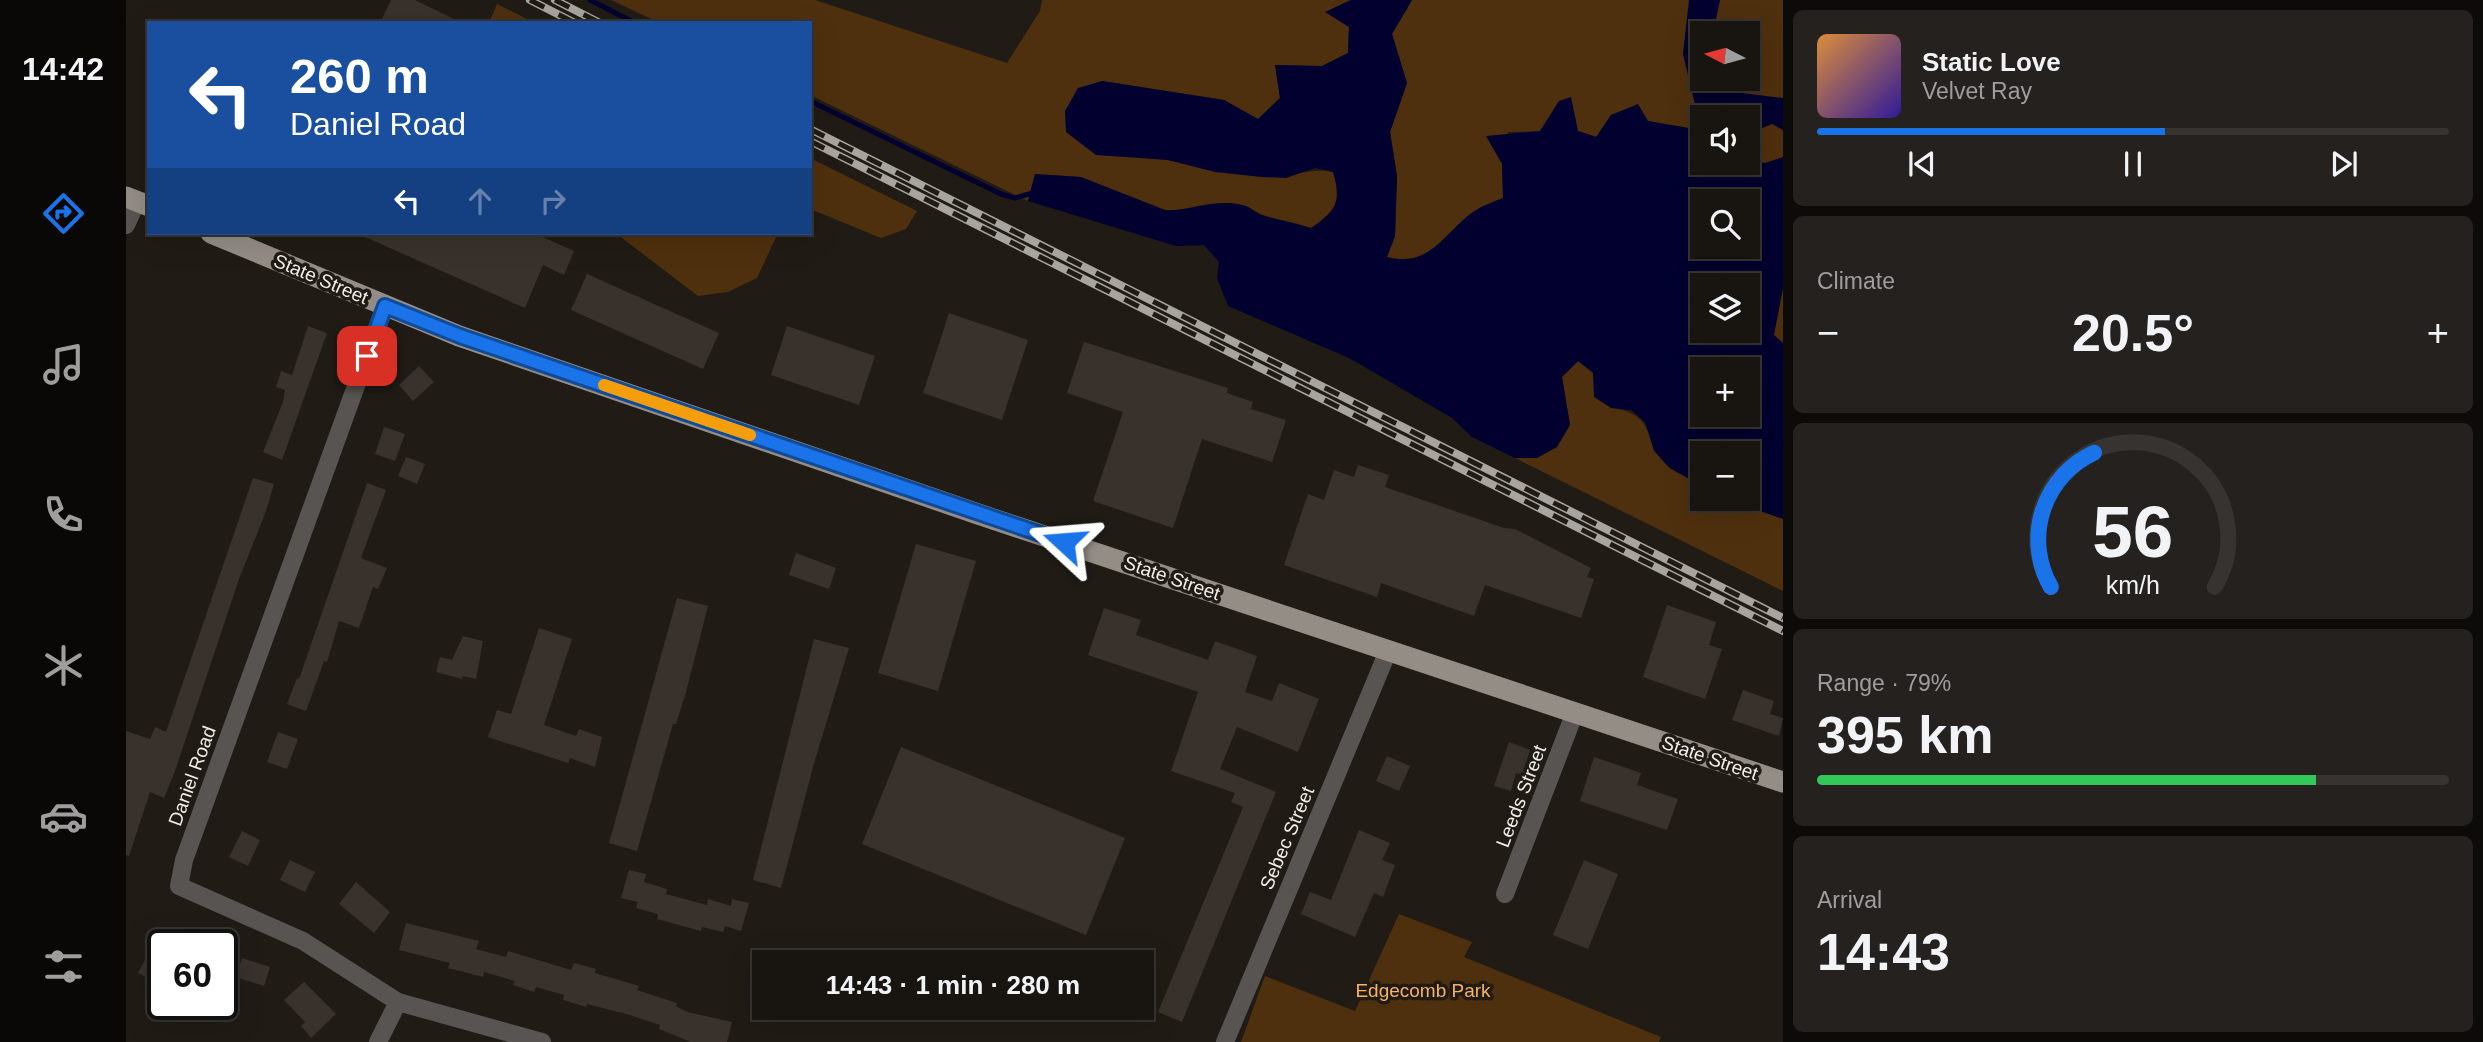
<!DOCTYPE html>
<meta charset="utf-8">
<style>
body{margin:0;font-family:Helvetica,sans-serif;background:#25211e;color:#f1f3f6;height:100vh;display:flex;flex-direction:column;font-size:26px;white-space:nowrap}
*{box-sizing:border-box;margin:0}
p{font-size:23px;color:#9f9e9f}
.icon{flex:none;width:38px;height:38px;fill:none;stroke:currentColor;stroke-width:2;stroke-linecap:round;stroke-linejoin:round}
.map{position:relative;flex:1;overflow:hidden}
.details{display:flex;flex-direction:column;gap:10px;padding:10px;background:#0d0b09;width:700px}
.details>*{flex:none}
.banner{position:absolute;left:21px;top:21px;width:665px;height:214px;border-radius:0px;box-shadow:0 7px 28px #0002,0 0 0 2px #363330;background:#1a4fa0;color:#fff;overflow:hidden}
.needle{width:46px;rotate:276deg}
.buttons{position:absolute;left:1564px;top:21px;display:grid;gap:14px}
.buttons a{display:grid;place-items:center;width:70px;height:70px;border-radius:0px;background:#181410;box-shadow:0 7px 28px #0002,0 0 0 2px #363330;font-size:35px}
.speed{position:absolute;left:21px;top:929px;display:flex;gap:14px;font-size:35px;font-weight:700;text-align:center}
.speed>*{display:grid;place-content:center;width:91px;height:91px;border-radius:50%;background:#181410;box-shadow:0 7px 28px #0002,0 0 0 2px #363330;line-height:1}
.speed .limit{border:4px solid #111;border-radius:10px;background:#fff;color:#111}
.pin{position:absolute;display:grid;place-items:center;width:60px;height:60px;color:#fff;margin:-30px;border-radius:14px;box-shadow:0 4px 10px #0006}
.me{position:absolute;width:77px;margin:-38px;rotate:289deg;stroke-linejoin:round;filter:drop-shadow(0 0 5px #0008)}
.turn{display:flex;align-items:center;gap:24px;height:147px;padding:0 28px;font-size:32px}
.turn .icon{width:91px;height:91px;stroke-width:2.5}
.turn b{display:block;font-size:49px;line-height:60px}
.lanes{display:flex;align-items:center;height:66px;padding:0 28px;background:#0003;justify-content:center;gap:35px;direction:ltr}
.lanes .off{opacity:.35}
.big{font-size:52px;font-weight:600;line-height:1.1}
.details .widget{flex:1;display:flex;flex-direction:column;justify-content:center;gap:10px;min-width:0;padding:0 24px;border-radius:10px;background:#25211e}
.details .dial{align-items:center;gap:0}
.dial svg{height:182px;overflow:visible;fill:none;stroke:#363330;stroke-width:7;stroke-linecap:round;text-anchor:middle}
.dial text{fill:#f1f3f6;stroke:none}
.song{display:flex;align-items:center;gap:21px}
.cover{width:84px;height:84px;border-radius:10px;background:linear-gradient(135deg,hsl(30 70% 55%),hsl(250 70% 35%))}
.played{height:7px;border-radius:4px;background:linear-gradient(90deg,#1a73e8 55%,#363330 55%)}
.keys{display:flex;justify-content:space-around;direction:ltr}
.heat{display:flex;justify-content:space-between;align-items:center;font-size:38px;direction:ltr}
.charge{height:10px;border-radius:5px;background:linear-gradient(90deg,#34c759 79%,#363330 0)}
.trip{position:absolute;left:626px;top:950px;width:402px;height:70px;border-radius:0px;background:#181410;box-shadow:0 7px 28px #0002,0 0 0 2px #363330;font-weight:600;line-height:70px;text-align:center}
main{display:flex;flex:1;min-height:0}
.menu{display:flex;flex-direction:column;width:126px;justify-content:space-around;align-items:center;background:#0a0806;color:#9f9e9f}
.menu .icon{width:49px;height:49px}
.menu .active{color:#1a73e8}
.menu b{font-size:32px;color:#f1f3f6}
.map>svg:first-child{display:block}
.green{fill:#4f300e;fill-rule:evenodd}
.water{fill:#02002f;fill-rule:evenodd}
.lines{fill:none;stroke-linecap:round;stroke-linejoin:round}
.stream{stroke:#02002f;stroke-width:5}
.building{fill:#39322c}
.minor{stroke:#575451;stroke-width:18}
.major{stroke:#938d86;stroke-width:21}
.rail-casing{stroke:#a8a49f;stroke-width:8}
.rail{stroke:#201b15;stroke-width:5;stroke-dasharray:16;stroke-linecap:butt}
.route-casing{stroke:#114b97;stroke-width:18}
.route{stroke:#1a73e8;stroke-width:12}
.slow{stroke:#f59e0b;stroke-width:12}
.labels{text-anchor:middle;dominant-baseline:central;stroke-width:7;stroke-linejoin:round;paint-order:stroke}
.street-label{font-size:19px;fill:#f2eeea;stroke:#201b15}
.park-label{font-size:19px;fill:#f8b167;stroke:#201b15}
</style>
<main>
<nav class="menu">
<b>14:42</b>
<svg class="icon active" aria-label="directions" viewBox="0 0 24 24"><path d="M12 3l9 9-9 9-9-9zM9 14v-3h6M13 9l2 2-2 2"/></svg>
<svg class="icon" aria-label="music" viewBox="0 0 24 24"><path d="M9 18V5l10-2v13"/><circle cx="6" cy="18" r="3"/><circle cx="16" cy="16" r="3"/></svg>
<svg class="icon" aria-label="phone" viewBox="0 0 24 24"><path d="M5 4h4l2 5-3 2q2 4 5 5l2-3 5 2v4C11 20 4 13 5 4z"/></svg>
<svg class="icon" aria-label="climate" viewBox="0 0 24 24"><path d="M12 3v18M4 7l16 10M4 17L20 7"/></svg>
<svg class="icon" aria-label="car" viewBox="0 0 24 24"><path d="M5 17H2v-5l4-1 3-4h7l3 4 3 1v5h-3M9 17h6M6 11h13"/><circle cx="7" cy="17" r="2"/><circle cx="17" cy="17" r="2"/></svg>
<svg class="icon" aria-label="filters" viewBox="0 0 24 24"><path d="M4 7h16M4 17h16"/><circle cx="9" cy="7" r="2"/><circle cx="15" cy="17" r="2"/></svg>
</nav>
<div class="map">
<svg width="1657" height="1042" viewBox="0 0 1657 1042">
<rect width="100%" height="100%" fill="#201b15"/>
<path class="green" d="M485 0H689L881 63 914 11 916 0H1225L1200 12 1223 27 1222 53 1196 66 1149 65 1154 98 1132 119 1098 100 976 81 970 155C994 156 1018 156 1041 160 1074 164 1105 175 1138 177 1163 178 1183 167 1208 172 1215 203 1210 210 1185 228 1169 222 1152 220 1136 215 1114 207 1108 201 1083 204 1067 206 1055 211 1038 210L955 177 909 174 902 201 684 95V23H534Z
M1286 0H1657V591L1389 458H1411L1444 425 1436 377 1452 361 1467 372 1485 408C1539 414 1512 455 1555 474L1485 115 1471 137 1452 131 1382 132 1376 164 1377 198C1367 202 1356 206 1347 212 1316 235 1306 267 1261 257L1269 236 1271 177 1264 132 1281 83 1266 34ZM1577 33H1622V79H1577ZM1577 117H1622V163H1577ZM1577 201H1622V247H1577ZM1577 285H1622V331H1577ZM1577 369H1622V415H1577ZM1577 453H1622V499H1577Z
M371 4 409 23H363Z
M684 158 791 211 780 229 755 238 684 209Z
M494 233H652L631 278 602 292 572 296 496 238Z
M1273 914 1346 942 1338 957 1535 1037 1533 1042H1115L1139 976 1229 1011Z"/>
<path class="water" d="M1225 0H1286L1266 34 1281 83 1264 132 1271 176 1269 236 1261 257C1303 269 1318 233 1347 212 1356 206 1367 202 1377 198L1376 164 1360 136 1414 131 1433 101 1445 97 1452 131 1470 137 1485 115 1512 104 1522 121 1575 130 1557 54 1563 0H1594L1587 33H1577V79H1596L1600 91 1657 98V130L1646 124 1622 134V117H1577V163H1622V160L1639 163 1657 157V288L1648 335 1657 343V519L1599 499H1622V453H1577V487L1544 468 1528 451 1519 422 1505 410 1485 408 1468 397 1467 373 1452 361 1436 377 1444 425 1431 447 1411 458H1389L1346 437 1326 418 1225 359 1102 306 1091 278 1093 262 1078 245 1050 246 902 201 909 174 955 177 1039 210C1064 212 1090 198 1116 205 1123 206 1129 212 1136 215 1151 220 1169 223 1185 228 1210 211 1216 203 1207 172L1189 168 1160 178 1136 177 1089 172 1042 160 970 155 940 132 939 111 952 88 976 81 1098 100 1132 119 1154 98 1149 65 1196 66 1222 53 1223 27 1199 12ZM1577 201H1622V247H1577ZM1577 285H1622V331H1577ZM1577 369H1622V415H1577Z"/>
<g class="lines">
<path class="stream" d="M464 0 509 23
M684 101 875 194 889 198 910 192"/>
</g>
<path class="building" d="M265 0H289L336 23H254Z
M230 233H408L448 251 438 275 417 265 399 308Z
M461 274 593 333 577 369 445 310Z
M823 313 902 340 876 420 797 393Z
M182 326 201 333 156 460 137 452 157 402 159 390 150 387 155 371 166 375Z
M661 326 749 356 733 405 645 375Z
M958 342 1102 388 1101 393 1127 402 1125 409 1160 420 1146 462 1076 439 1047 528 967 501 997 412 941 393Z
M293 366 308 382 287 401 273 385Z
M258 427 279 434 269 461 249 454Z
M280 457 299 464 291 484 272 476Z
M1232 465 1263 475 1259 487 1378 528 1389 529 1465 568 1461 577 1468 579 1455 618 1359 585 1348 616 1255 583 1251 597 1158 565 1182 494 1198 500 1208 470 1228 477Z
M127 478 148 484 140 511 113 579 49 771 38 798 24 792 3 856 0 855V731L24 739 29 727 40 732Z
M241 483 260 490 235 558 261 568 252 589 247 587 233 628 213 621 201 662 198 661 180 711 161 704 171 678 173 679Z
M790 544 850 561 812 691 752 673Z
M670 553 710 568 703 589 663 575Z
M551 598 582 606 560 692 550 724H547L511 851 483 843Z
M1541 605 1590 622 1583 645 1596 649 1579 699 1517 677Z
M978 608 1015 620 1010 635 1082 660 1089 641 1131 656 1119 692 1146 701 1153 683 1193 699 1172 752 1111 727 1094 769 1150 792 1056 1022 1032 1012 1117 807 1105 802 1109 793 1045 771 1072 692 962 655Z
M413 628 446 639 418 725 450 736 453 729 476 737 469 767 444 758 442 763 362 737 371 710 385 714Z
M337 636 357 641 350 679 337 676 336 679 310 672 314 657 326 660Z
M688 639 723 648 689 760 655 888 627 880Z
M1617 690 1648 701 1644 714 1657 718 1653 736 1606 720Z
M152 732 172 739 161 769 141 762Z
M1383 742 1404 750 1396 775 1390 773 1385 791 1368 786Z
M775 747 999 838 960 935 736 844Z
M1261 756 1284 766 1273 791 1250 781Z
M1468 757 1515 773 1511 785 1552 799 1541 830 1454 801Z
M1233 830 1264 843 1256 860 1269 865 1257 897 1248 893 1229 937 1175 914 1184 892 1205 900Z
M116 831 134 840 122 866 103 857Z
M164 860 189 872 179 892 154 880Z
M1458 860 1492 874 1462 949 1427 935Z
M503 870 520 874 518 882 541 889 540 894 581 905 582 899 605 906 606 899 623 903 615 931 599 926 597 932 576 927 575 931 531 919 532 914 510 908 512 902 495 898Z
M230 882 264 912 248 933 213 904Z
M280 923 353 941 350 949 380 957 382 951 445 970 448 963 470 969 469 973 513 986 511 990 551 1003 550 1006 561 1012 606 1022 601 1042H565L533 1029 534 1025 504 1015 461 1004 460 1007 437 1000 438 995 410 987 408 992 387 985 389 981 358 972 357 977 322 968 324 963 273 950Z
M22 954 37 961V986L12 973Z
M116 958 144 967 138 986 110 977Z
M178 982 210 1014 185 1038 175 1026 179 1022 158 1000Z"/>
<g class="lines">
<path class="minor" d="M0 225 11 201
M259 306 58 860 53 886 177 941 272 1002 416 1042
M1379 894 1449 712
M252 1042 272 1002
M1099 1042 1262 651"/>
<path class="major" d="M0 197 23 206
M85 233 333 336 852 514 1657 782"/>
<defs>
<path id="rail" d="M404 0 449 23
M429 0 474 23
M684 129 1657 618
M684 141 1657 631"/>
</defs>
<use href="#rail" class="rail-casing"/>
<use href="#rail" class="rail"/>
</g>
<g class="lines">
<defs>
<path id="route" d="M241 356 259 306 334 336 938 542"/>
</defs>
<use href="#route" class="route-casing"/>
<use href="#route" class="route"/>
<path class="slow" d="M478 385 624 435"/>
</g>
<g class="labels">
<g class="street-label">
<text transform="translate(195 279) rotate(23)">State Street</text>
<text transform="translate(1046 578) rotate(19)">State Street</text>
<text transform="translate(1584 758) rotate(19)">State Street</text>
<text transform="translate(66 776) rotate(-70)">Daniel Road</text>
<text transform="translate(1395 796) rotate(-69)">Leeds Street</text>
<text transform="translate(1161 838) rotate(-67)">Sebec Street</text>
</g>
<g class="park-label">
<text x="1297" y="990">Edgecomb Park</text>
</g>
</g>
</svg>
<div class="buttons">
<a><svg class="needle" viewBox="-14 -14 28 28"><path d="M0-13l5 13h-10z" fill="#e53935"/><path d="M0 13l5-13h-10z" fill="#9f9e9f"/></svg></a>
<a><svg class="icon" aria-label="sound" viewBox="0 0 24 24"><path d="M4 9h4l5-4v14l-5-4H4zM17 9q2 3 0 6"/></svg></a>
<a><svg class="icon" aria-label="search" viewBox="0 0 24 24"><circle cx="10" cy="10" r="6"/><path d="M15 15l6 6"/></svg></a>
<a><svg class="icon" aria-label="layers" viewBox="0 0 24 24"><path d="M12 4l9 5-9 5-9-5zM3 14l9 5 9-5"/></svg></a>
<a>+</a>
<a>−</a>
</div>
<div class="speed"><div class="limit">60</div></div>
<div class="pin" style="left:241px;top:356px;background:#d93025"><svg class="icon" aria-label="arrive" viewBox="0 0 24 24"><path d="M6 21V4h12l-3 4 3 4H6"/></svg></div>
<svg class="me" style="left:938px;top:542px" viewBox="-20 -20 40 40"><path d="M0-17L14 15 0 8-14 15z" fill="#1a73e8" stroke="#fff" stroke-width="4"/></svg>
<div class="trip">14:43 · 1 min · 280 m</div>
<div class="banner">
<div class="turn"><svg class="icon" aria-label="left" viewBox="0 0 24 24"><path d="M17 20v-9H6M10 6l-5 5 5 5"/></svg><div><b>260 m</b>Daniel Road</div></div>
<div class="lanes"><svg class="icon" aria-label="left" viewBox="0 0 24 24"><path d="M17 20v-9H6M10 6l-5 5 5 5"/></svg><svg class="icon off" aria-label="ahead" viewBox="0 0 24 24"><path d="M12 20V5M6 11l6-6 6 6"/></svg><svg class="icon off" aria-label="right" viewBox="0 0 24 24"><path d="M7 20v-9h11M14 6l5 5-5 5"/></svg></div>
</div>
</div>
<section class="details">
<div class="widget">
<div class="song"><i class="cover"></i><div><b>Static Love</b><p>Velvet Ray</p></div></div>
<div class="played"></div>
<div class="keys"><svg class="icon" aria-label="previous" viewBox="0 0 24 24"><path d="M18 5L8 12l10 7zM5 5v14"/></svg><svg class="icon" aria-label="pause" viewBox="0 0 24 24"><path d="M8 5v14M16 5v14"/></svg><svg class="icon" aria-label="next" viewBox="0 0 24 24"><path d="M6 5l10 7-10 7zM19 5v14"/></svg></div>
</div>
<div class="widget"><p>Climate</p>
<div class="heat"><a>−</a><b class="big">20.5°</b><a>+</a></div>
</div>
<div class="widget dial"><svg viewBox="0 0 100 80">
<path d="M14 69A42 42 0 1 1 86 69"/>
<path d="M14 69A42 42 0 0 1 33 10" stroke="#1a73e8"/>
<text x="50" y="56" font-size="32" font-weight="700">56</text>
<text x="50" y="72" font-size="11">km/h</text>
</svg></div>
<div class="widget"><p>Range · 79%</p><b class="big">395 km</b><div class="charge"></div></div>
<div class="widget"><p>Arrival</p><b class="big">14:43</b></div>
</section>
</main>
